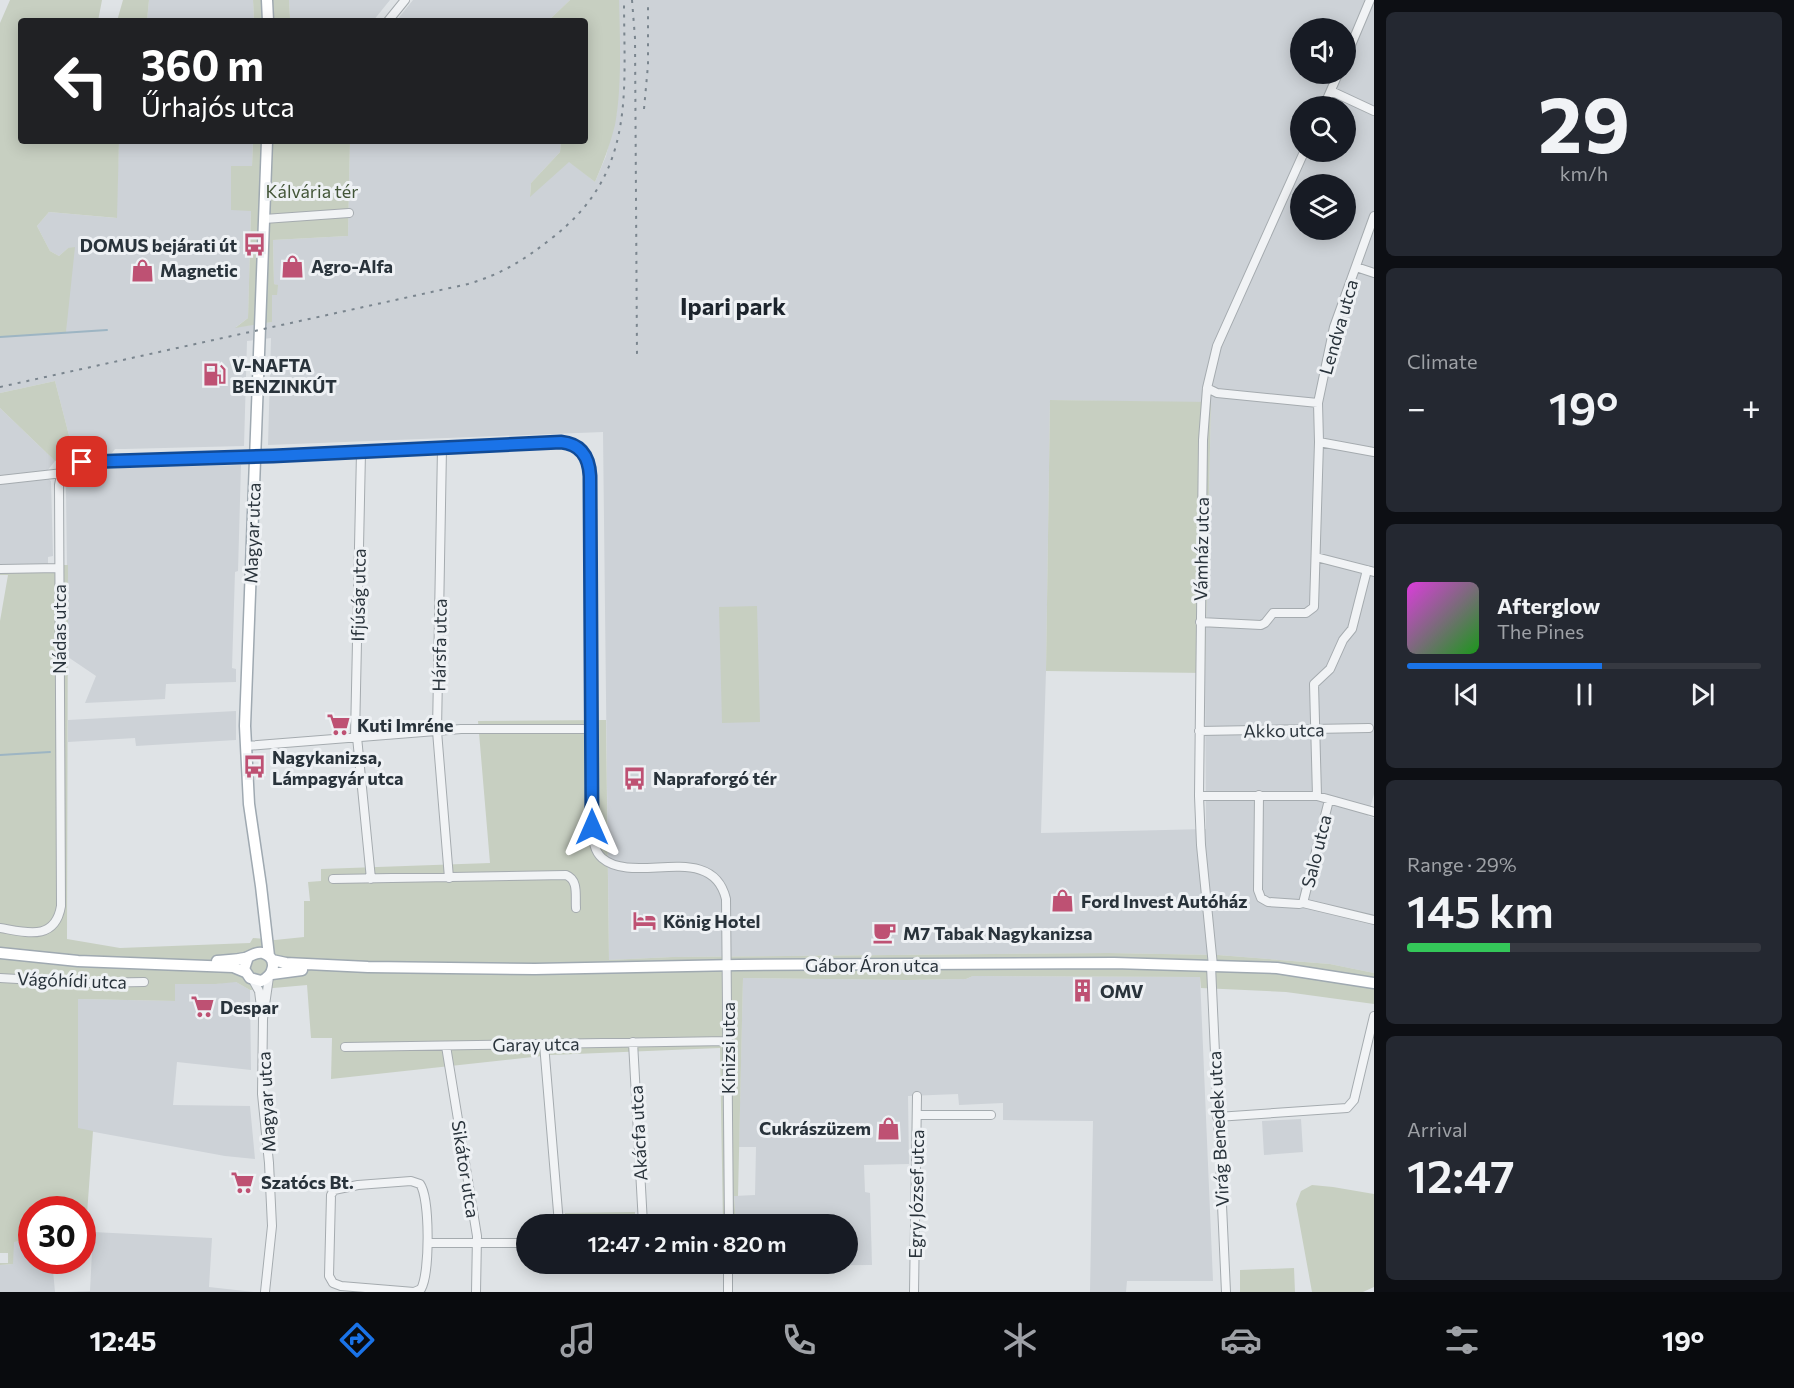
<!DOCTYPE html>
<meta charset="utf-8">
<style>
body{margin:0;font-family:Commissioner,sans-serif;background:#242831;color:#f1f3f6;height:100vh;display:flex;flex-direction:column;font-size:22px;white-space:nowrap}
*{box-sizing:border-box;margin:0}
p{font-size:20px;color:#9ea1a6}
.icon{flex:none;width:33px;height:33px;fill:none;stroke:currentColor;stroke-width:2;stroke-linecap:round;stroke-linejoin:round}
.map{position:relative;flex:1;overflow:hidden}
.side{display:flex;flex-direction:column;gap:12px;padding:12px;background:#0d0f14;width:420px}
.side>*{flex:none}
.hud{position:absolute;left:18px;top:18px;width:570px;height:126px;border-radius:6px;box-shadow:0 3px 15px #0003;background:#202124;color:#fff;overflow:hidden}
.tools{position:absolute;left:1290px;top:18px;display:grid;gap:12px}
.tools a{display:grid;place-items:center;width:66px;height:66px;border-radius:50%;background:#171b24;box-shadow:0 3px 15px #0003;font-size:30px}
.speed{position:absolute;left:18px;top:1196px;display:flex;gap:12px;font-size:30px;font-weight:700;text-align:center}
.speed>*{display:grid;place-content:center;width:78px;height:78px;border-radius:50%;background:#171b24;box-shadow:0 3px 15px #0003;line-height:1}
.speed .limit{border:9px solid #d22;background:#fff;color:#111}
.pin{position:absolute;display:grid;place-items:center;width:51px;height:51px;color:#fff;margin:-26px;border-radius:12px;box-shadow:0 3px 9px #0006}
.me{position:absolute;width:66px;margin:-33px;rotate:0deg;stroke-linejoin:round;filter:drop-shadow(0 0 4px #0008)}
.turn{display:flex;align-items:center;gap:21px;height:126px;padding:0 24px;font-size:27px}
.turn .icon{width:78px;height:78px;stroke-width:2.5}
.turn b{display:block;font-size:42px;line-height:51px}
.big{font-size:45px;font-weight:600;line-height:1.1}
.side .tile{flex:1;display:flex;flex-direction:column;justify-content:center;gap:9px;min-width:0;padding:0 21px;border-radius:9px;background:#242831}
.side .dial{align-items:center;gap:0}
.dial b{font-size:78px;line-height:1}
.song{display:flex;align-items:center;gap:18px}
.cover{width:72px;height:72px;border-radius:9px;background:linear-gradient(135deg,hsl(300 70% 55%),hsl(120 70% 35%))}
.played{height:6px;border-radius:3px;background:linear-gradient(90deg,#1a73e8 55%,#363941 55%)}
.keys{display:flex;justify-content:space-around;direction:ltr}
.heat{display:flex;justify-content:space-between;align-items:center;font-size:33px;direction:ltr}
.charge{height:9px;border-radius:4px;background:linear-gradient(90deg,#34c759 29%,#363941 0)}
.trip{position:absolute;left:516px;top:1214px;width:342px;height:60px;border-radius:30px;background:#171b24;box-shadow:0 3px 15px #0003;font-weight:600;line-height:60px;text-align:center}
.tab-bar{display:flex;height:96px;justify-content:space-around;align-items:center;background:#090b0e;color:#9ea1a6}
.tab-bar .icon{width:42px;height:42px}
.tab-bar .current{color:#1a73e8}
.tab-bar b{font-size:27px;color:#f1f3f6}
main{display:flex;flex:1;min-height:0}
.map>svg:first-child{display:block}
.built{fill:#cdd2d7;fill-rule:evenodd}
.green{fill:#c7cfc1}
.lines{fill:none;stroke-linecap:round;stroke-linejoin:round}
.stream{stroke:#9db5c3;stroke-width:2}
.minor-casing{stroke:#a5abaf;stroke-width:10}
.major-casing{stroke:#9fa9b1;stroke-width:13}
.minor{stroke:#f1f3f5;stroke-width:8}
.major{stroke:#fff;stroke-width:10}
.rail{stroke:#7a858e;stroke-width:2;stroke-dasharray:3 6;stroke-linecap:butt}
.route-casing{stroke:#114b97;stroke-width:15}
.route{stroke:#1a73e8;stroke-width:10}
.labels{text-anchor:middle;dominant-baseline:central;stroke-width:6;stroke-linejoin:round;paint-order:stroke}
.park-label{font-size:18px;fill:#435638;stroke:#eef1f4}
.poi-label{font-size:18px;font-weight:bold;fill:#29333b;stroke:#eef1f4;text-anchor:start}
.street-label{font-size:18px;fill:#29333b;stroke:#eef1f4}
.district-label{font-size:24px;font-weight:bold;fill:#1c242c;stroke:#eef1f4}
</style>
<main>
<div class="map">
<svg width="1374" height="1292" viewBox="0 0 1374 1292">
<rect width="100%" height="100%" fill="#dfe3e6"/>
<path class="built" d="M149 0H253L254 21H147Z
M289 0H390L373 21H284V18H290Z
M413 0H570L548 21H396Z
M619 0H1374V794L1368 816 1374 818V973L1330 964 1218 955 1108 953 672 957 609 960 603 432 268 445 271 338 247 341 244 446 124 449H115L112 453 73 451 55 381 0 393V337L66 331 68 248 59 256 50 251 37 226 49 212 116 218 119 141H253L252 166H232L251 210 248 318 236 327 272 322V295L277 285 274 284 273 240 348 236 350 141H561L560 152 531 183 530 196 569 161 595 182 606 156 617 111ZM1300 28H1346V74H1300ZM1300 106H1346V152H1300ZM1300 184H1346V230H1300ZM1050 400 1211 403 1205 673 1206 829 1041 833 1046 671Z
M0 408 55 461 47 471 0 477Z
M241 465 238 571 235 572 232 668 236 669V682L166 684 165 699 85 703 96 676 68 657 66 488 70 475 81 469Z
M47 478 51 481 53 556 48 557V565H0V484Z
M236 711V740L136 746 135 738 68 742V720Z
M973 976 1200 977 1213 1281H1127L1126 1292H1090L1093 1121 1003 1120V1103L959 1105 958 1094 908 1096 909 1164 864 1165 865 1192 870 1193 872 1265 736 1266V1263H848V1224H736L734 1196 755 1195 756 1147H739L743 978 907 980 966 979Z
M226 982H236L250 990 251 1070 177 1062 173 1105 250 1106 255 1159 225 1156 78 1129V999L174 1001V984H216Z
M1301 1119 1303 1152 1264 1155 1262 1121Z
M93 1232 212 1238 209 1287 254 1292H68L90 1291Z
M31 1240 32 1260H52L55 1292H0V1265L13 1264V1242Z"/>
<path class="green" d="M10 0H102L98 21H21V141H119L117 218 49 212 37 226 50 251 59 256 68 248 75 247 66 332 0 337V23Z
M123 0H149L147 21H117Z
M253 0H289L290 18H284V21H254Z
M570 0H619C620 38 622 88 615 125 610 145 603 163 595 182L569 162 530 197 531 183 560 152 561 141H585V21H548Z
M253 141H350L348 236 273 240 274 284 278 285 277 295H272V322L235 328 248 318 251 211 231 210V166H252Z
M55 381 73 451 55 461 0 408V393Z
M1050 400 1211 402 1205 673 1046 671Z
M0 565H68L67 939 120 948 250 943 253 938 275 940 304 937V901H310L308 882 321 881V869L490 863 478 721 606 720 609 960 672 957 1108 953 1218 955 1330 964 1374 973V1004L1286 992 1201 988 1200 977 973 976 966 979 907 980 743 978 738 1196H734L736 1224H723L720 1048 551 1055 331 1079 332 1038H311L307 985 250 990 236 982 216 984H175V1001L78 999V1128L93 1131 86 1228H83L82 1209H32L31 1240 14 1242 13 1264 0 1265V1263H8V1253H0V621L8 575H0Z
M757 606 760 722 722 723 719 607Z
M1312 1185 1333 1187 1374 1194V1287L1363 1292H1312L1296 1204 1301 1191Z
M635 1212V1224H565V1213Z
M1294 1268 1295 1292H1240V1270Z"/>
<g class="lines">
<path class="stream" d="M0 337 107 330
M0 755 50 752"/>
<defs>
<path id="minor" d="M388 21 405 0
M1346 57 1370 0
M1331 91 1374 111
M1324 106 1338 74
M264 219 349 213
M1356 267 1374 273
M1207 388 1217 393 1318 403
M1319 442 1374 452
M442 448 437 731 449 878
M0 480 63 473
M1316 557 1374 572
M0 569 59 568
M1200 622 1261 625 1265 623 1273 613H1306L1314 607 1319 442 1318 403 1334 327 1374 216
M1199 731 1369 728
M355 737 361 452
M357 737 371 879
M246 746 461 729H592
M1259 795 1258 890 1261 898 1268 902 1299 904 1303 903 1374 920
M1199 796H1317L1374 812
M1317 796 1314 684 1330 669 1343 640 1352 629 1367 570
M333 879 566 875C579 880 575 896 576 908
M1303 903 1329 800
M0 928C25 932 55 942 61 906L59 485C61 471 68 465 82 462L273 456 561 442C581 444 589 457 590 476L592 827C593 837 593 850 602 858 634 886 712 840 726 899L729 1224
M1211 966 1226 1292
M1213 966 1201 845 1199 796 1203 440 1207 388 1217 346 1304 152
M0 978 88 983 144 982
M253 980 259 991 261 1007
M633 1042 643 1224
M544 1044 559 1224
M446 1046 477 1236 476 1292
M345 1047 728 1041
M917 1115H991
M1217 1117 1347 1108 1354 1100 1374 1016
M411 1181 420 1184C430 1198 430 1273 421 1289L414 1292 341 1286 333 1283 329 1276 331 1195 334 1190 358 1185Z
M428 1243H526
M265 1292 272 1226 269 1163 262 1094 263 1019 269 977
M728 1292V1263
M914 1292 917 1096"/>
<path id="major" d="M267 0 268 21
M267 141 245 726 249 804 261 886 269 956
M0 953 78 961 233 967 245 972
M272 960 286 963 368 967 535 969 738 965 1114 963 1277 968 1374 983
M217 961C226 960 236 960 245 958 252 956 256 951 263 953 279 958 274 976 261 981L250 978 244 969 248 957
M272 974 302 970"/>
</defs>
<use href="#minor" class="minor-casing"/>
<use href="#major" class="major-casing"/>
<use href="#minor" class="minor"/>
<use href="#major" class="major"/>
<path class="rail" d="M632 0 635 38 637 356
M644 109 648 65V2
M0 387 468 284C502 274 524 260 552 238 636 173 624 95 624 0"/>
</g>
<g class="lines">
<defs>
<path id="route" d="M82 462 273 456 561 442C581 444 589 457 590 476L592 827"/>
</defs>
<use href="#route" class="route-casing"/>
<use href="#route" class="route"/>
</g>
<defs>
<symbol id="bus-bare" viewBox="-9 -9 18 18"><path d="M-5-6H5V4H4V6H2V4H-2V6H-4V4H-5ZM-3.5-4V0h7V-4ZM-3.5 1.2v1.5H-2V1.2ZM2 1.2v1.5H3.5V1.2Z" fill="#be5173" stroke="#eef1f4" stroke-width="2.5" paint-order="stroke"/></symbol>
<symbol id="shop-bare" viewBox="-9 -9 18 18"><path d="M-5-2.5h2.3a2.7 3.5 0 0 1 5.4 0H5L5.5 6h-11ZM-1.5-2.5h3a1.5 2.3 0 0 0-3 0Z" fill="#be5173" stroke="#eef1f4" stroke-width="2.5" paint-order="stroke"/></symbol>
<symbol id="fuel-bare" viewBox="-9 -9 18 18"><path d="M-5.5-6h7V0h2V4h1.3V-2.5L3-4.5l.8-.8L6-3V5H2.5V1h-1V6h-7ZM-4.2-4.7v3.2H.2V-4.7Z" fill="#be5173" stroke="#eef1f4" stroke-width="2.5" paint-order="stroke"/></symbol>
<symbol id="supermarket-bare" viewBox="-9 -9 18 18"><path d="M-6-5.5h2.5l.6 2H6L4.5 2H-2.5L-4.4-4H-6ZM-1.5 3.2a1.3 1.3 0 1 0 .1 0ZM3 3.2a1.3 1.3 0 1 0 .1 0Z" fill="#be5173" stroke="#eef1f4" stroke-width="2.5" paint-order="stroke"/></symbol>
<symbol id="hotel-bare" viewBox="-9 -9 18 18"><path d="M-6-4.5h1.5V1H6V5H4.5V3h-9V5H-6ZM-4 0a1.8 1.8 0 1 1 3.6 0ZM.5 0V-2.5h3Q6-2.5 6 0Z" fill="#be5173" stroke="#eef1f4" stroke-width="2.5" paint-order="stroke"/></symbol>
<symbol id="cafe-bare" viewBox="-9 -9 18 18"><path d="M-5.5-4.5H6V0H3Q3 3.5 0 3.5H-2.5Q-5.5 3.5-5.5 0ZM3-3.2v2h1.7v-2ZM-6 4.5H4V6H-6Z" fill="#be5173" stroke="#eef1f4" stroke-width="2.5" paint-order="stroke"/></symbol>
<symbol id="building-bare" viewBox="-9 -9 18 18"><path d="M-4-6H4V6H1V3H-1V6H-4ZM-2.5-4.3h1.7v1.8h-1.7ZM.8-4.3h1.7v1.8H.8ZM-2.5-1h1.7V.8h-1.7ZM.8-1h1.7V.8H.8Z" fill="#be5173" stroke="#eef1f4" stroke-width="2.5" paint-order="stroke"/></symbol>
</defs>
<g fill-rule="evenodd">
<use href="#bus-bare" x="238" y="228" width="33" height="33"/>
<use href="#shop-bare" x="276" y="250" width="33" height="33"/>
<use href="#shop-bare" x="126" y="254" width="33" height="33"/>
<use href="#fuel-bare" x="198" y="358" width="33" height="33"/>
<use href="#supermarket-bare" x="322" y="708" width="33" height="33"/>
<use href="#bus-bare" x="238" y="750" width="33" height="33"/>
<use href="#bus-bare" x="618" y="762" width="33" height="33"/>
<use href="#shop-bare" x="1046" y="884" width="33" height="33"/>
<use href="#hotel-bare" x="628" y="904" width="33" height="33"/>
<use href="#cafe-bare" x="868" y="916" width="33" height="33"/>
<use href="#building-bare" x="1066" y="974" width="33" height="33"/>
<use href="#supermarket-bare" x="186" y="990" width="33" height="33"/>
<use href="#shop-bare" x="872" y="1112" width="33" height="33"/>
<use href="#supermarket-bare" x="226" y="1166" width="33" height="33"/>
</g>
<g class="labels">
<g class="park-label">
<text x="312" y="191">Kálvária tér</text>
</g>
<g class="poi-label">
<text x="237" y="245" text-anchor="end">DOMUS bejárati út</text>
<text x="311" y="266">Agro-Alfa</text>
<text x="160" y="270">Magnetic</text>
<text x="232" y="365">V-NAFTA<tspan x="232" dy="21">BENZINKÚT</tspan></text>
<text x="357" y="725">Kuti Imréne</text>
<text x="272" y="757">Nagykanizsa,<tspan x="272" dy="21">Lámpagyár utca</tspan></text>
<text x="653" y="778">Napraforgó tér</text>
<text x="1081" y="901">Ford Invest Autóház</text>
<text x="663" y="921">König Hotel</text>
<text x="903" y="933">M7 Tabak Nagykanizsa</text>
<text x="1100" y="991">OMV</text>
<text x="220" y="1007">Despar</text>
<text x="871" y="1128" text-anchor="end">Cukrászüzem</text>
<text x="261" y="1182">Szatócs Bt.</text>
</g>
<g class="street-label">
<text transform="translate(1338 327) rotate(-74)">Lendva utca</text>
<text transform="translate(252 533) rotate(-88)">Magyar utca</text>
<text transform="translate(1201 549) rotate(-89)">Vámház utca</text>
<text transform="translate(358 595) rotate(-89)">Ifjúság utca</text>
<text transform="translate(59 629) rotate(-90)">Nádas utca</text>
<text transform="translate(439 645) rotate(-89)">Hársfa utca</text>
<text transform="translate(1284 730) rotate(-1)">Akko utca</text>
<text transform="translate(1316 851) rotate(-76)">Salo utca</text>
<text x="872" y="965">Gábor Áron utca</text>
<text transform="translate(72 980) rotate(2)">Vágóhídi utca</text>
<text transform="translate(536 1044) rotate(-1)">Garay utca</text>
<text transform="translate(728 1048) rotate(-90)">Kinizsi utca</text>
<text transform="translate(266 1102) rotate(-93)">Magyar utca</text>
<text transform="translate(1218 1129) rotate(-93)">Virág Benedek utca</text>
<text transform="translate(638 1133) rotate(-93)">Akácfa utca</text>
<text transform="translate(466 1169) rotate(81)">Sikátor utca</text>
<text transform="translate(916 1194) rotate(-89)">Egry József utca</text>
</g>
<g class="district-label">
<text x="733" y="305">Ipari park</text>
</g>
</g>
</svg>
<div class="tools">
<a><svg class="icon" aria-label="sound" viewBox="0 0 24 24"><path d="M4 9h4l5-4v14l-5-4H4zM17 9q2 3 0 6"/></svg></a>
<a><svg class="icon" aria-label="search" viewBox="0 0 24 24"><circle cx="10" cy="10" r="6"/><path d="M15 15l6 6"/></svg></a>
<a><svg class="icon" aria-label="layers" viewBox="0 0 24 24"><path d="M12 4l9 5-9 5-9-5zM3 14l9 5 9-5"/></svg></a>
</div>
<div class="speed"><div class="limit">30</div></div>
<div class="pin" style="left:82px;top:462px;background:#d93025"><svg class="icon" aria-label="arrive" viewBox="0 0 24 24"><path d="M6 21V4h12l-3 4 3 4H6"/></svg></div>
<svg class="me" style="left:592px;top:827px" viewBox="-20 -20 40 40"><path d="M0-17L14 15 0 8-14 15z" fill="#1a73e8" stroke="#fff" stroke-width="4"/></svg>
<div class="trip">12:47 · 2 min · 820 m</div>
<div class="hud">
<div class="turn"><svg class="icon" aria-label="left" viewBox="0 0 24 24"><path d="M17 20v-9H6M10 6l-5 5 5 5"/></svg><div><b>360 m</b>Űrhajós utca</div></div>
</div>
</div>
<section class="side">
<div class="tile dial"><b>29</b><p>km/h</p></div>
<div class="tile"><p>Climate</p>
<div class="heat"><a>−</a><b class="big">19°</b><a>+</a></div>
</div>
<div class="tile">
<div class="song"><i class="cover"></i><div><b>Afterglow</b><p>The Pines</p></div></div>
<div class="played"></div>
<div class="keys"><svg class="icon" aria-label="previous" viewBox="0 0 24 24"><path d="M18 5L8 12l10 7zM5 5v14"/></svg><svg class="icon" aria-label="pause" viewBox="0 0 24 24"><path d="M8 5v14M16 5v14"/></svg><svg class="icon" aria-label="next" viewBox="0 0 24 24"><path d="M6 5l10 7-10 7zM19 5v14"/></svg></div>
</div>
<div class="tile"><p>Range · 29%</p><b class="big">145 km</b><div class="charge"></div></div>
<div class="tile"><p>Arrival</p><b class="big">12:47</b></div>
</section>
</main>
<nav class="tab-bar">
<b>12:45</b>
<svg class="icon current" aria-label="directions" viewBox="0 0 24 24"><path d="M12 3l9 9-9 9-9-9zM9 14v-3h6M13 9l2 2-2 2"/></svg>
<svg class="icon" aria-label="music" viewBox="0 0 24 24"><path d="M9 18V5l10-2v13"/><circle cx="6" cy="18" r="3"/><circle cx="16" cy="16" r="3"/></svg>
<svg class="icon" aria-label="phone" viewBox="0 0 24 24"><path d="M5 4h4l2 5-3 2q2 4 5 5l2-3 5 2v4C11 20 4 13 5 4z"/></svg>
<svg class="icon" aria-label="climate" viewBox="0 0 24 24"><path d="M12 3v18M4 7l16 10M4 17L20 7"/></svg>
<svg class="icon" aria-label="car" viewBox="0 0 24 24"><path d="M5 17H2v-5l4-1 3-4h7l3 4 3 1v5h-3M9 17h6M6 11h13"/><circle cx="7" cy="17" r="2"/><circle cx="17" cy="17" r="2"/></svg>
<svg class="icon" aria-label="filters" viewBox="0 0 24 24"><path d="M4 7h16M4 17h16"/><circle cx="9" cy="7" r="2"/><circle cx="15" cy="17" r="2"/></svg>
<b>19°</b>
</nav>
